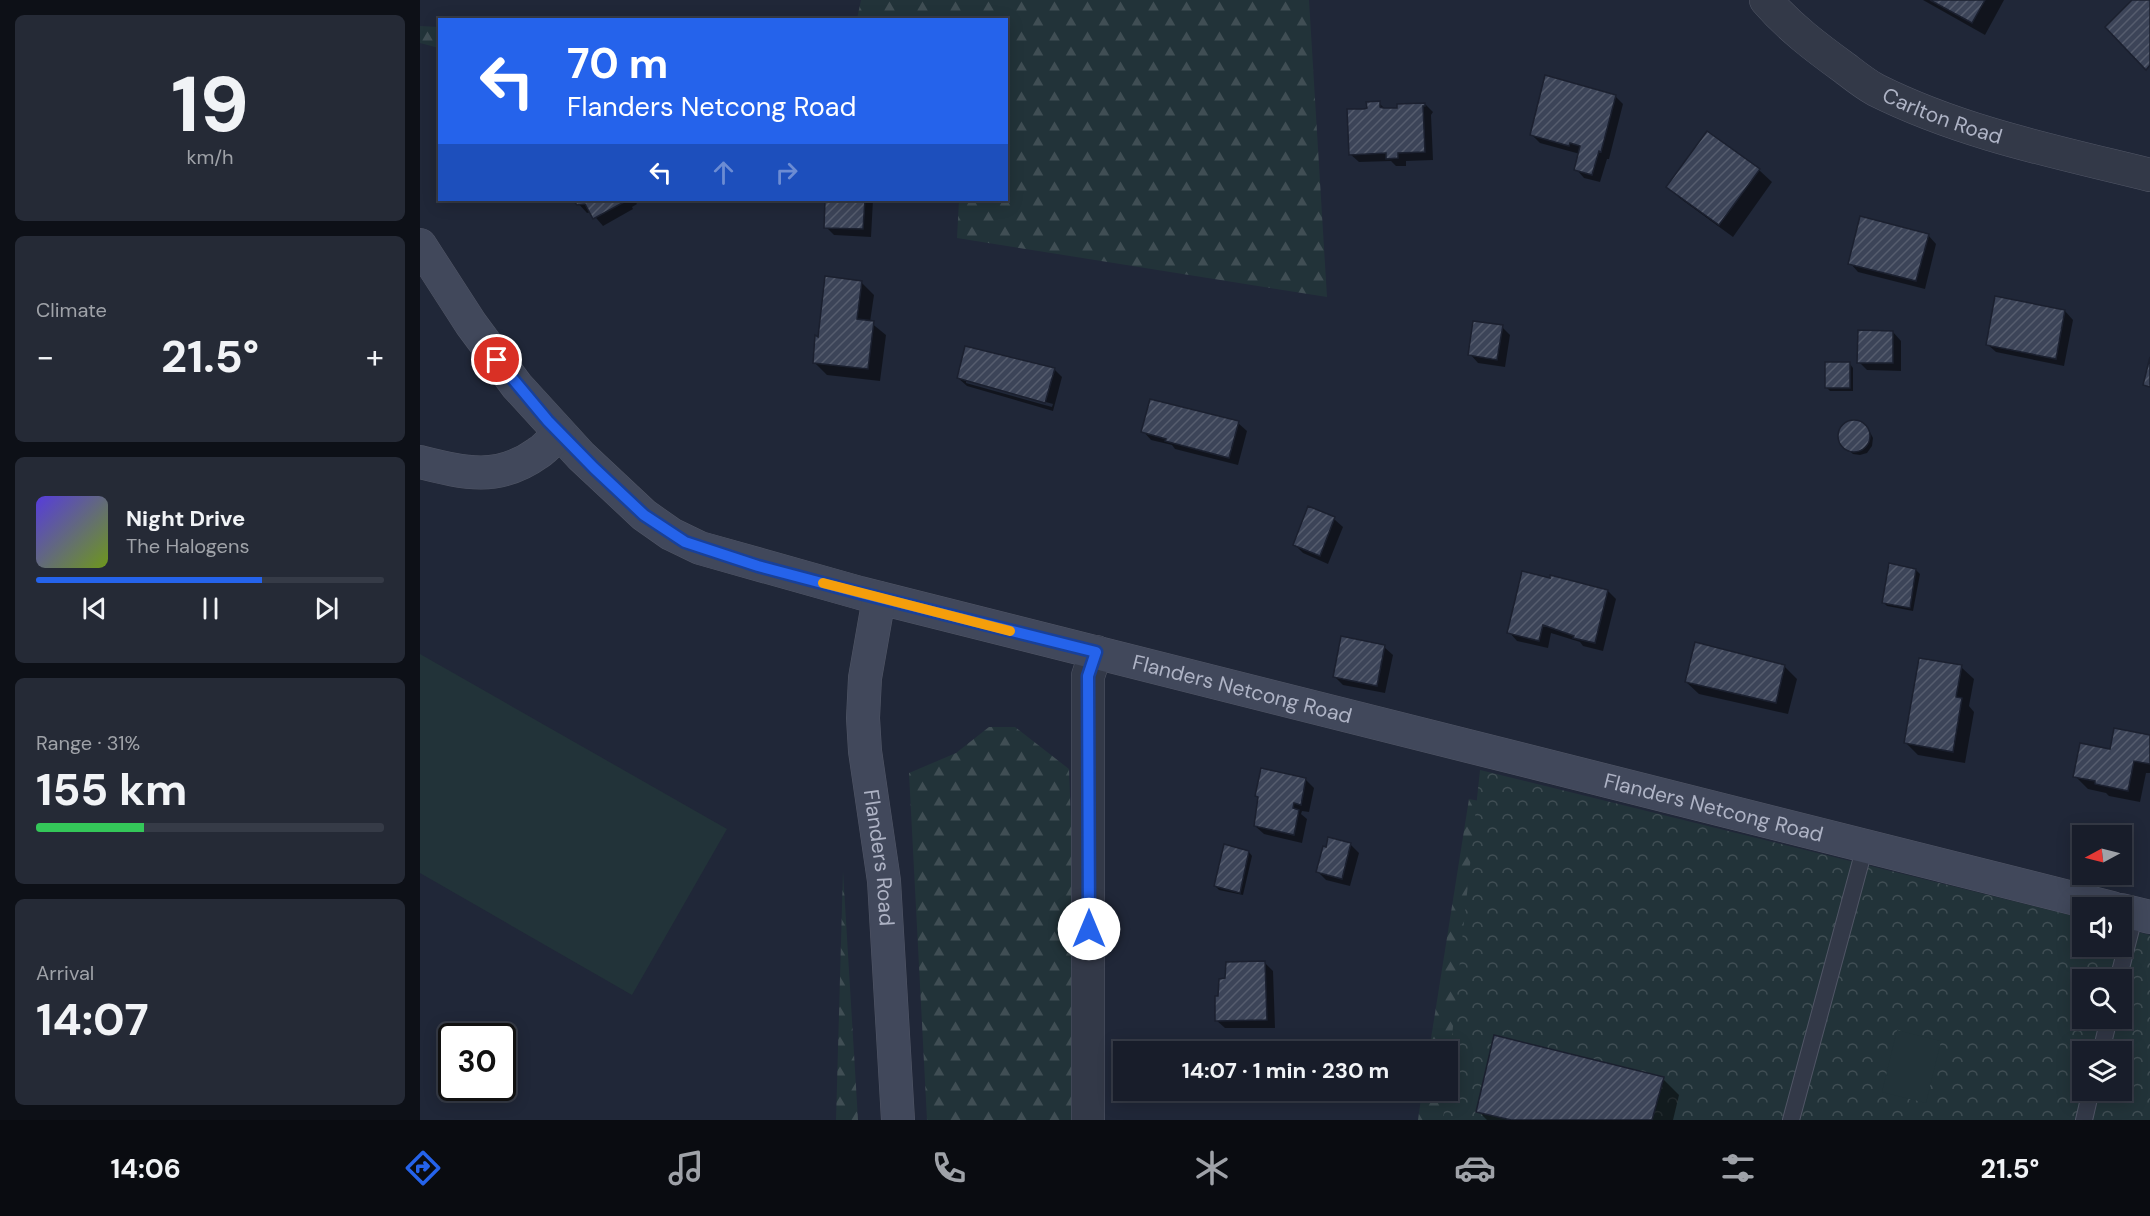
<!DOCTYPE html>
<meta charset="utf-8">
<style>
body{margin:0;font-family:"DM Sans",sans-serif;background:#252a36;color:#f1f3f6;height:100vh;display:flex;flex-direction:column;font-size:22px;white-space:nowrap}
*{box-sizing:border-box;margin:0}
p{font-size:20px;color:#9fa2a8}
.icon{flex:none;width:33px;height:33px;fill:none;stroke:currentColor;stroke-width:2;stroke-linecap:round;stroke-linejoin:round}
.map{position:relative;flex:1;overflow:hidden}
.details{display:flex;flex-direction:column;gap:15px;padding:15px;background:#0d1017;width:420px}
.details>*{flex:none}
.top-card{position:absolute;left:18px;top:18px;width:570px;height:183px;border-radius:0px;box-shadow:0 3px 15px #0003,0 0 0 2px #363b47;background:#2563eb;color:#fff;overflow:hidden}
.needle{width:39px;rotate:263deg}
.buttons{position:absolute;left:1652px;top:825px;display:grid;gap:12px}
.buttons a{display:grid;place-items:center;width:60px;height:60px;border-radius:0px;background:#181d2a;box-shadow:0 3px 15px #0003,0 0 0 2px #363b47;font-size:30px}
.speed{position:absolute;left:18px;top:1023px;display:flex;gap:12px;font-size:30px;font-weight:700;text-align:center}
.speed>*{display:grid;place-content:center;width:78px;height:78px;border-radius:50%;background:#181d2a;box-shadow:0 3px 15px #0003,0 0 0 2px #363b47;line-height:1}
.speed .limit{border:3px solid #111;border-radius:9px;background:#fff;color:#111}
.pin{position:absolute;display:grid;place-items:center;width:51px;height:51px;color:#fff;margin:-26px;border:3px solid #fff;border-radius:50%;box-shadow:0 2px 6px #0007}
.me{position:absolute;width:66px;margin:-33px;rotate:0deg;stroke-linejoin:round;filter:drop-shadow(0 0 4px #0008)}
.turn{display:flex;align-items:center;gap:21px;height:126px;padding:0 30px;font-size:27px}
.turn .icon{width:78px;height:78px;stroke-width:2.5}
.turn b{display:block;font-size:42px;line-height:51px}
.lanes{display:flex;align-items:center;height:57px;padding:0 30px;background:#0003;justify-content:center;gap:30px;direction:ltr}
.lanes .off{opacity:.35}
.big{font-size:45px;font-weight:700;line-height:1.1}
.details .card{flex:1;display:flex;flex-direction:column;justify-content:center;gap:9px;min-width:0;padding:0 21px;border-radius:9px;background:#252a36}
.details .dial{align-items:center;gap:0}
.dial b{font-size:78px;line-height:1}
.song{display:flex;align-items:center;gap:18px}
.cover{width:72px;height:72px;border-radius:9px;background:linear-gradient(135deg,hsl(250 70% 55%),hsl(80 70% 35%))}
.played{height:6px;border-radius:3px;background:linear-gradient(90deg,#2563eb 65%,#363b47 65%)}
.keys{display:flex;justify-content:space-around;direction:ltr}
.heat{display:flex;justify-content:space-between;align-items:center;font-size:33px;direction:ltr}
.charge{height:9px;border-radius:4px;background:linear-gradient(90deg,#34c759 31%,#363b47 0)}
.trip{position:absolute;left:693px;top:1041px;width:345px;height:60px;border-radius:0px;background:#181d2a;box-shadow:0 3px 15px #0003,0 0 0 2px #363b47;font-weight:700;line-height:60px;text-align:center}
.dock{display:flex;height:96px;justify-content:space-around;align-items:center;background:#0a0c11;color:#9fa2a8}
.dock .icon{width:42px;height:42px}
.dock .active{color:#2563eb}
.dock b{font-size:27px;color:#f1f3f6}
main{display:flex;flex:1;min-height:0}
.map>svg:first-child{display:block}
.forest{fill:url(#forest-firs)}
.park{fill:url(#park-crowns);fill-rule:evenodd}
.garden{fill:#223339}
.shadow{fill:#0007;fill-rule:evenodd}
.building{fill:url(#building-hatch);stroke:#1b202f;stroke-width:1.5}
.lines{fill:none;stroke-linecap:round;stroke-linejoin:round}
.lane-casing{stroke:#515666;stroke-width:18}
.street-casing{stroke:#515666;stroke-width:34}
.secondary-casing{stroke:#515666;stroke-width:34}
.lane{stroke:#333948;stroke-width:16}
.street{stroke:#333948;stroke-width:33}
.secondary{stroke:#41485b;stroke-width:33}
.route-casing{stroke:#184099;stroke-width:15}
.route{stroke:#2563eb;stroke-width:10}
.slow{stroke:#f59e0b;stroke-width:10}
.labels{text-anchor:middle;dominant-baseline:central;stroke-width:6;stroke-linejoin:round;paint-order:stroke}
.street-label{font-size:21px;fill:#aeb3c5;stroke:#191e2d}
</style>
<main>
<section class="details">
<div class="card dial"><b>19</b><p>km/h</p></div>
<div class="card"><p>Climate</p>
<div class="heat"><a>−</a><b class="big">21.5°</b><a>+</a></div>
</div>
<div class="card">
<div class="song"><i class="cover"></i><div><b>Night Drive</b><p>The Halogens</p></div></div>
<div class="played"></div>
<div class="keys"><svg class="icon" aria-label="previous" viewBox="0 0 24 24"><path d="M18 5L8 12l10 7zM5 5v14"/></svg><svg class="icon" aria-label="pause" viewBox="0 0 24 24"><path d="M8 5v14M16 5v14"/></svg><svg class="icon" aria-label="next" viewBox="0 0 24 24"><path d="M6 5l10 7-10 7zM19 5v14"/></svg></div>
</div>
<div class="card"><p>Range · 31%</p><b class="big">155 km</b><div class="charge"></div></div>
<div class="card"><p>Arrival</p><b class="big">14:07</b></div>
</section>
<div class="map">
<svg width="1730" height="1120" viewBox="0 0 1730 1120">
<defs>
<pattern id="forest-firs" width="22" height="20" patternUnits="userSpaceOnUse" patternTransform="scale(1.5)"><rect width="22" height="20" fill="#223339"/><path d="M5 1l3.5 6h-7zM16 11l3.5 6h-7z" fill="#404e54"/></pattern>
<pattern id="park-crowns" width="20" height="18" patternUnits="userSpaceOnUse" patternTransform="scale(1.5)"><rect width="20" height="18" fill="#223339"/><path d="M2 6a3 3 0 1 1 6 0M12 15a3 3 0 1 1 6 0" fill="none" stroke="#404e54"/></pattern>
<pattern id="building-hatch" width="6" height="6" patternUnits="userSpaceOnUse" patternTransform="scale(1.5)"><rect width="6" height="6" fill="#3c4458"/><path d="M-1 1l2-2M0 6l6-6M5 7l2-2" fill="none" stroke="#565d6e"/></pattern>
</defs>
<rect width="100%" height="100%" fill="#202738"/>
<path class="forest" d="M441 0H889L907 297 537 238 539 200H586V20L437 19Z
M0 26 19 27V48L0 43Z
M569 727H595L649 769 660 1056 659 1120H507L489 773 536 753Z
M1049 799 1102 809 1035 1120H998L1002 1091 1028 1090V1052L1009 1051Z
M423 871 438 1120H416Z"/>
<path class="park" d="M1060 770 1662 918V946H1701V928L1730 935V1120H1023L1026 1091 1028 1090V1074ZM1662 980H1701V1018H1662ZM1662 1052H1701V1090H1662Z"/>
<path class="garden" d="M0 654 307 829 212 995 0 873Z
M1477 1030 1521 1041 1506 1103 1462 1092Z"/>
<path class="shadow" d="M1503 0H1584L1565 35Z
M1195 96 1203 104 1189 159H1187L1180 182 1164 178 1156 169 1160 154 1120 143 1111 134Z
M959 103 966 110 978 109V105L1005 104 1013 112 1011 115 1013 160 986 161V166H976L971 161 939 162 930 154 948 109Z
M1339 170 1352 182 1313 237 1261 199 1248 187Z
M155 200H214L217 204 212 207 213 209 183 226 171 212 167 213Z
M407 200H453L451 237 414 235 406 227Z
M1508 235 1516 244 1505 289 1438 272 1430 263Z
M441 282 454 295 450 322 466 335 460 381 407 375 394 362 400 339Z
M1645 311 1653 320 1644 366 1576 352 1567 344Z
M1082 327 1090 335 1085 367 1058 363 1050 354Z
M1473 332 1481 341V371L1447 370 1439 362Z
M1430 364 1433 368V391H1410L1406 387Z
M634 369 642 377 633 411 547 386 538 378ZM546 380 633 404 632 407 546 383Z
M1430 421H1437L1449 430 1453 438 1452 446 1447 453 1440 455 1433 454 1423 445 1419 439 1420 431 1424 425Z
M818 423 827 431 818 465 755 449 752 445 731 440 723 431Z
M914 519 923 527 908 564 883 553 875 545Z
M1496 570 1500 574 1493 611 1467 606 1463 602Z
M1188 591 1196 599 1183 651 1163 646 1160 642 1131 633 1128 648 1097 641 1089 632Z
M964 647 973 655 965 693 923 685 914 676Z
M1364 666 1377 679 1368 714 1279 694 1266 682Z
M1541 667 1554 679 1549 706 1554 712 1545 763 1498 755 1486 743Z
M1730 737V773H1726L1720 802 1689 796 1686 793 1668 789 1655 776 1691 751Z
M886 780 894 788 889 812 882 811 881 814 887 819 882 843 844 834 835 826Z
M930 844 939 853 930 886 906 880 898 872Z
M829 852 832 856 823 895 799 890 795 886Z
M845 963 853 971 855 1028H805L796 1020Z
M1243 1079 1259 1095 1253 1120H1067L1058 1111Z"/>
<path class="building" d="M1510 0H1565L1552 23Z
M1712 0H1730V65L1726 70 1685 27Z
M1125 75 1196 95 1181 152 1179 151 1172 175 1154 170 1160 146 1150 143 1149 146 1110 135Z
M960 101V107L963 108H977V104L1005 103V106H1003L1005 152 978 153V158L966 159V153L929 155 927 109H944L947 108 946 102Z
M1287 131 1340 169 1299 225 1246 187Z
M153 200H205L206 201 173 219 165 204 157 205Z
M405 200H445L443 229 404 228Z
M1440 216 1509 234 1496 281 1428 264Z
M405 276 442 281 437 319 454 321 448 369 393 363 395 335 398 337Z
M1575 296 1645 310 1636 359 1566 345Z
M1053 321 1083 325 1077 360 1048 355Z
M1438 330 1473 331V363H1437Z
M545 346 635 368 625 403 537 378Z
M1730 357V387L1723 385Z
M1405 362H1430V388H1405Z
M730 399 819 421 809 458 745 441 746 439 721 432Z
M1418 436a16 16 0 1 1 32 0a16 16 0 1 1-32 0Z
M888 506 915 517 900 556 873 545Z
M1469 563 1496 569 1490 608 1462 603Z
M1102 571 1130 578V575L1188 590 1175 643 1153 638 1154 636 1123 625 1119 641 1087 633Z
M921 636 965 645 957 686 913 677Z
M1275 642 1365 665 1356 703 1265 682Z
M1499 658 1542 665 1536 697 1542 698 1533 752 1484 743Z
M1694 728 1730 735V764L1714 761 1708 791 1675 784V781L1653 777 1660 743 1690 749Z
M841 768 886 778 881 805 874 803 873 808 879 810 874 835 834 826 838 797 835 796Z
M908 837 931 843 922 879 896 872 903 846 906 847Z
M804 844 829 851 820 893 794 886Z
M845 961 847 1020 795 1021V996H798L799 979 805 978 806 962Z
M1074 1035 1244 1077 1232 1120H1091L1056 1112Z"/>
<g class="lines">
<defs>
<path id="lane" d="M1698 980 1715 913
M1681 1052 1689 1018
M1371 1120 1445 846
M1664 1120 1671 1090"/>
<g id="street">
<path id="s1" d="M1346 0C1369 27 1397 48 1426 69 1435 76 1445 84 1456 90 1542 133 1637 152 1730 175"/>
<path d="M668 1120V676L676 652"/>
</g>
<g id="secondary">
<path id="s2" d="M0 245 51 324 97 386 161 456 224 515 251 534 280 548 440 593 1692 908"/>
<path d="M0 462C44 473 78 482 118 453 126 448 132 440 139 433"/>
<path id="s3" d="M459 598 445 678 443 718 445 751 464 881 478 1120"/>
<path d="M1701 910 1730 917"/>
</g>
</defs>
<use href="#lane" class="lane-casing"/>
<use href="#street" class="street-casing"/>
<use href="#secondary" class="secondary-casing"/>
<use href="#lane" class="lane"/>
<use href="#street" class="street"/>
<use href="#secondary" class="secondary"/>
</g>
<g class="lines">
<defs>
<path id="route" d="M77 360 128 421 174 468 224 515 265 542 338 566 440 593 676 652 668 676 669 929"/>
</defs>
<use href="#route" class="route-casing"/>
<use href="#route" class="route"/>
<path class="slow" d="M403 583 590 631"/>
</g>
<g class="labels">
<g class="street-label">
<text stroke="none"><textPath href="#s1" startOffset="214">Carlton Road</textPath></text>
<text stroke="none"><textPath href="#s2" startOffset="978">Flanders Netcong Road</textPath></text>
<text stroke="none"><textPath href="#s2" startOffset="1464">Flanders Netcong Road</textPath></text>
<text stroke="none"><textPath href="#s3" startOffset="262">Flanders Road</textPath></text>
</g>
</g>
</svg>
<div class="buttons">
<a><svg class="needle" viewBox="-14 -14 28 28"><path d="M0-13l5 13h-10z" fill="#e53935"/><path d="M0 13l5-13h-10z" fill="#9fa2a8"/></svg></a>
<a><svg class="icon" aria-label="sound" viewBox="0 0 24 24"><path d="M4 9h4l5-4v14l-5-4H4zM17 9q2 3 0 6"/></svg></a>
<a><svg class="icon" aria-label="search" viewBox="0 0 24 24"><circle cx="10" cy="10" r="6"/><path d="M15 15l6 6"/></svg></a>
<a><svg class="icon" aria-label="layers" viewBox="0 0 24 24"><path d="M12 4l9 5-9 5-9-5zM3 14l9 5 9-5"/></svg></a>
</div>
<div class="speed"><div class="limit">30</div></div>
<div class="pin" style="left:77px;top:360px;background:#d93025"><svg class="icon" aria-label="arrive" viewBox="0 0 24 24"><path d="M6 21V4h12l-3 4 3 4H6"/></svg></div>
<svg class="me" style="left:669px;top:929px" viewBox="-20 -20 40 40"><circle r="19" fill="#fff"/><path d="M0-13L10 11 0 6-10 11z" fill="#2563eb"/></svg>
<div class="trip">14:07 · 1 min · 230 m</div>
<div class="top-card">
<div class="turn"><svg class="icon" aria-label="left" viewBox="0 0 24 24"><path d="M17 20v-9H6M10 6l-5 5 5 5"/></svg><div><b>70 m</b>Flanders Netcong Road</div></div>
<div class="lanes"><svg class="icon" aria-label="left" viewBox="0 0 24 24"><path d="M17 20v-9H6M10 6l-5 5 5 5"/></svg><svg class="icon off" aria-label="ahead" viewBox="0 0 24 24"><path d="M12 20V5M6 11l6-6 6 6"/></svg><svg class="icon off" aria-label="right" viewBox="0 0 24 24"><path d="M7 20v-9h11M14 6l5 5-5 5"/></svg></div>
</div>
</div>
</main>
<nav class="dock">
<b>14:06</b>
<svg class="icon active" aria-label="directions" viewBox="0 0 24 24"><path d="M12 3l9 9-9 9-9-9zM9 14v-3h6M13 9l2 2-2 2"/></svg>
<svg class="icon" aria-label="music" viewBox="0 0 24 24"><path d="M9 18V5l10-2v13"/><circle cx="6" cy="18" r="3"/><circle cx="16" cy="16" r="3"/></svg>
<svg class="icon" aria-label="phone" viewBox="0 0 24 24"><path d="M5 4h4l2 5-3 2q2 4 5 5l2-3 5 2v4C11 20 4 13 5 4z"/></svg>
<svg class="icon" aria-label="climate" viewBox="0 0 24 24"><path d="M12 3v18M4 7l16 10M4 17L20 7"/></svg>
<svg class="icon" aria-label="car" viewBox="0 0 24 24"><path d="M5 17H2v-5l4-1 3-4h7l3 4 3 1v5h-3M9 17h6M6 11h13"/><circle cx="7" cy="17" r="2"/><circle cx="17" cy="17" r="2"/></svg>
<svg class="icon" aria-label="filters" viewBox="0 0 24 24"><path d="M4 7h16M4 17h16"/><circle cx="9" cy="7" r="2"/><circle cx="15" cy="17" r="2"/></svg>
<b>21.5°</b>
</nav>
